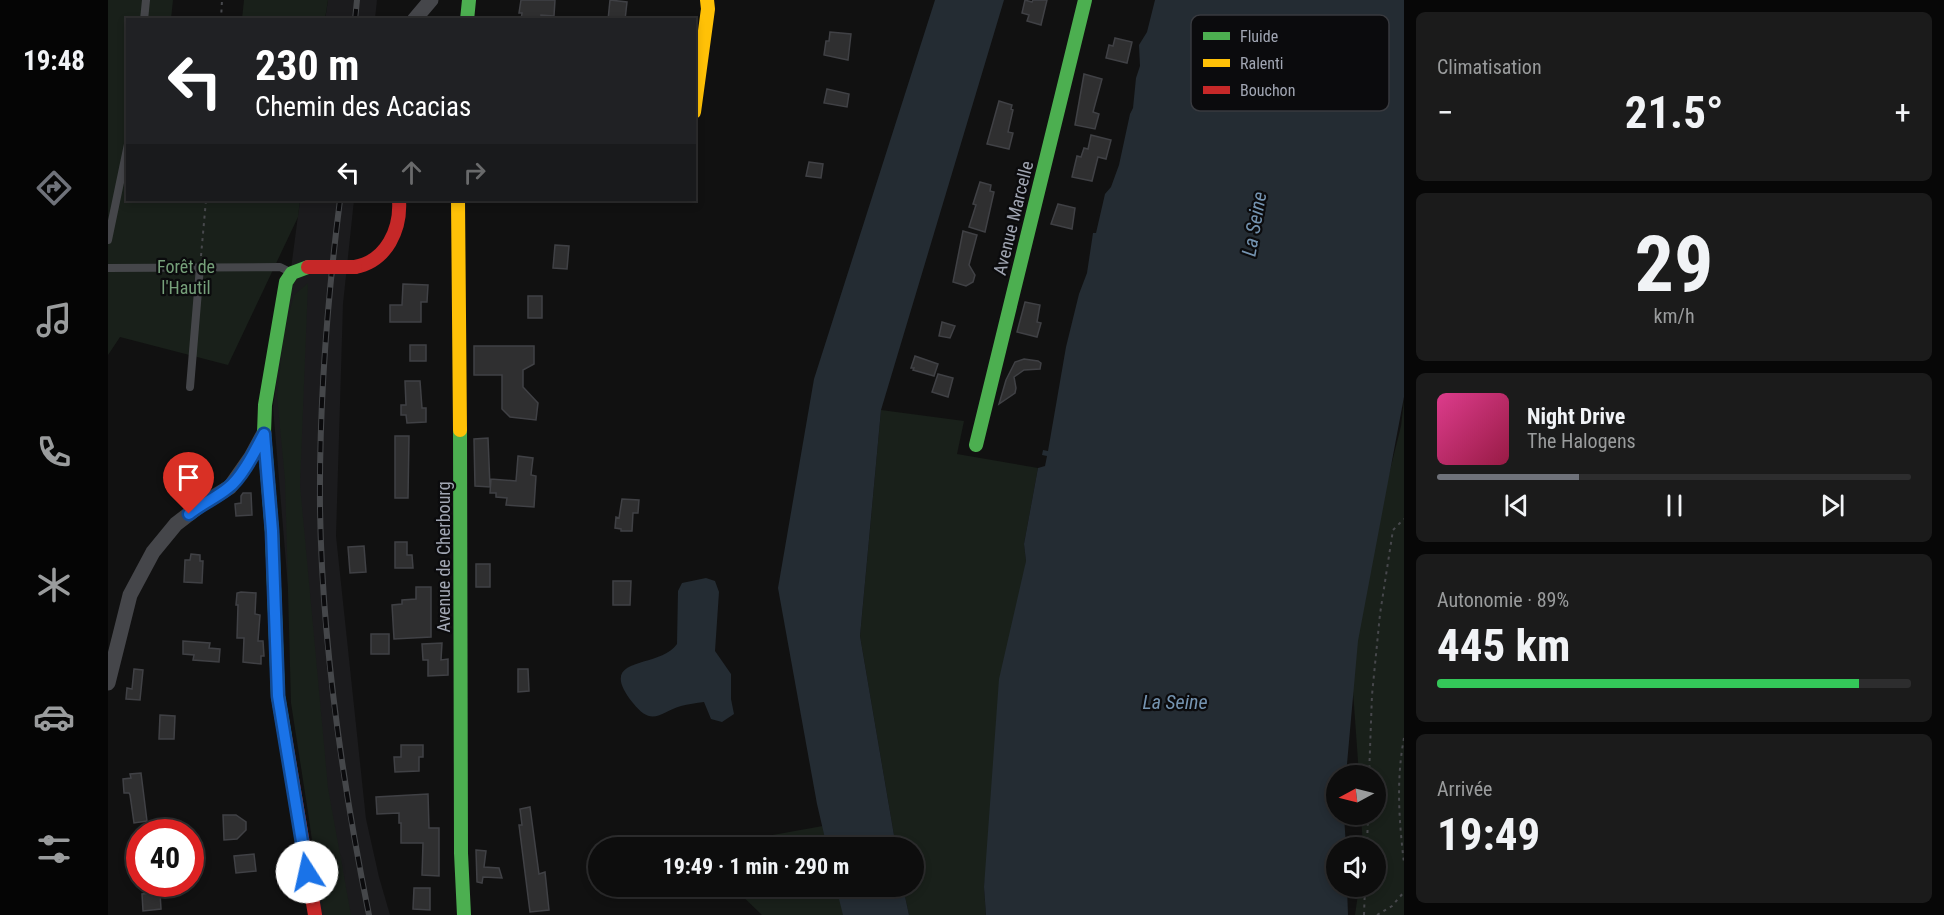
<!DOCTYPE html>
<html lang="fr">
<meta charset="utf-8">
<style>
body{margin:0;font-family:"Roboto Condensed",sans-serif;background:#1b1b1b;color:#f1f3f6;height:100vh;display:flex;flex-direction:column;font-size:22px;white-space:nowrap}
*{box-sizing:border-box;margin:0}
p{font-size:20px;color:#9a9c9d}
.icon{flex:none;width:33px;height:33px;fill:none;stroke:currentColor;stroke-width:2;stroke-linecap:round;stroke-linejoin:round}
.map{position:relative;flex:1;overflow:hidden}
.sheet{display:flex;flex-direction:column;gap:12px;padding:12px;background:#070707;width:540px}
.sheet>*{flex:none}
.top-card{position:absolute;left:18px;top:18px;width:570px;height:183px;border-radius:0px;box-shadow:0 3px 9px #0003,0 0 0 2px #2d2d2e;background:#202124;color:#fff;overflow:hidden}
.needle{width:39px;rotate:263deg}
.tools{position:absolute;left:1218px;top:765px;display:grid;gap:12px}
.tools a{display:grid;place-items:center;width:60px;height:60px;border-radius:50%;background:#0d0d0d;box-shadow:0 3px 9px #0003,0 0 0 2px #2d2d2e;font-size:30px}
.speed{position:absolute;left:18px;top:819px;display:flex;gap:12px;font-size:30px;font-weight:700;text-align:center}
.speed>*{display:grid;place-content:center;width:78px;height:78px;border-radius:50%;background:#0d0d0d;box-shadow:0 3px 9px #0003,0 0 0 2px #2d2d2e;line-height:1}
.speed .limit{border:9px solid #d22;background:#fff;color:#111}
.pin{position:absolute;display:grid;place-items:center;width:51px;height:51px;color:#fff;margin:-62px -26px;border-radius:50% 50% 50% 0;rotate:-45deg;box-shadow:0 0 6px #0007}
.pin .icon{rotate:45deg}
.me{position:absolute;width:66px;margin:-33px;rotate:350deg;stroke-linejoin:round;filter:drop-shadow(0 0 4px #0008)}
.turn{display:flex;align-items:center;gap:21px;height:126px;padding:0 30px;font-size:27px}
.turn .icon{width:78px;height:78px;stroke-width:2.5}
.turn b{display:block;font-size:42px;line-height:51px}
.lanes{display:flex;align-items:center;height:57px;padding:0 30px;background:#0003;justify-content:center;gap:30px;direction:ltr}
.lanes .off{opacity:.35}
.big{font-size:45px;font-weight:700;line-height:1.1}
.sheet .tile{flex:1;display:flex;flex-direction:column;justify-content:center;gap:9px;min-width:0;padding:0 21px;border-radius:9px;background:#1b1b1b}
.sheet .dial{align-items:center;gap:0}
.dial b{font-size:78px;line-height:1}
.song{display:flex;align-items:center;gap:18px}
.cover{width:72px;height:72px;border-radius:9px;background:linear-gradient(135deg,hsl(330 70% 55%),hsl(340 70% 35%))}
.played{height:6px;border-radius:3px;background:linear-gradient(90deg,#6f727a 30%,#2d2d2e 30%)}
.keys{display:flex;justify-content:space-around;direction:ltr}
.heat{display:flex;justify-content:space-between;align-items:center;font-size:33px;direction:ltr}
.charge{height:9px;border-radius:4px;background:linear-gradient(90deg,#34c759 89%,#2d2d2e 0)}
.trip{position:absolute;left:480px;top:837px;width:336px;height:60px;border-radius:30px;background:#0d0d0d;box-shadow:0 3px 9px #0003,0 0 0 2px #2d2d2e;font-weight:700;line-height:60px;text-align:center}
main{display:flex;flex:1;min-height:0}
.dock{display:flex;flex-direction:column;width:108px;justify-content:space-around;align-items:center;background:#050505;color:#9a9c9d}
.dock .icon{width:42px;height:42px}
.dock .active{color:#6f727a}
.dock b{font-size:27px;color:#f1f3f6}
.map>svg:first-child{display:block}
.built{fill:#1b1b1d}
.green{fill:#19201a}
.water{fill:#242c33}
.building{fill:#2f2f30;stroke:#404145;stroke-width:1.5}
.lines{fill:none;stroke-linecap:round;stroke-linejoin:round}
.path{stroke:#47484c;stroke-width:2;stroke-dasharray:3 4.5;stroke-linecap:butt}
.lane{stroke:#45464a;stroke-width:8}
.street{stroke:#45464a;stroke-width:15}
.fast{stroke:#4caf50;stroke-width:14}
.slow{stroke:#ffc107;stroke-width:14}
.jam{stroke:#c62828;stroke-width:14}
.rail-casing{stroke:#45474a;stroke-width:6}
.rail{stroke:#0b0b0d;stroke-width:4;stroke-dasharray:11;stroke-linecap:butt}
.jam-bridge{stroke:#c62828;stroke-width:14}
.route-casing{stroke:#114b97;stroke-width:15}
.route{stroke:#1a73e8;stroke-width:10}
.labels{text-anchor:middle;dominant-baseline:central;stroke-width:4.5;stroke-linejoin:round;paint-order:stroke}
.street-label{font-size:18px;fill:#a1a6b3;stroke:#0b0b0d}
.park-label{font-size:18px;fill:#76a07a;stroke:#0b0b0d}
.water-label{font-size:20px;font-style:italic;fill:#7594b1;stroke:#0b0b0d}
.key{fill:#0b0b0d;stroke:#383a3f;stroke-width:1.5}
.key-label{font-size:16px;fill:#a1a6b3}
</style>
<main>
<nav class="dock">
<b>19:48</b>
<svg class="icon active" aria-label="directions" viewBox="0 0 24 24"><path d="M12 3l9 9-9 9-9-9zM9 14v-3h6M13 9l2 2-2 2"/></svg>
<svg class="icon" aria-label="music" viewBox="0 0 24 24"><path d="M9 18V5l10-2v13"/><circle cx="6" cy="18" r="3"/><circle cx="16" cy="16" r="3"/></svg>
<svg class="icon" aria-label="phone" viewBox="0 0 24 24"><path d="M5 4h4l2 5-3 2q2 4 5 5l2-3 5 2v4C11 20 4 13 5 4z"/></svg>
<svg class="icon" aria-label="climate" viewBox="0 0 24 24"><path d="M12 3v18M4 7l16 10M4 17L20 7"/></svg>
<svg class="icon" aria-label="car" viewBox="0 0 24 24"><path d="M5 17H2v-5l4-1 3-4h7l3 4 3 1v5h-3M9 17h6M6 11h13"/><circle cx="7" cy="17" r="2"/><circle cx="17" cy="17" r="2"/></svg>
<svg class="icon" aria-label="filters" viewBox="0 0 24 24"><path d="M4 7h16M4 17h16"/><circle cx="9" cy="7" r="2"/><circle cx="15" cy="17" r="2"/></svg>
</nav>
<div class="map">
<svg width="1296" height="915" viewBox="0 0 1296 915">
<rect width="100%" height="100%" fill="#111"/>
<path class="built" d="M220 0H269L267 19 217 20Z
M192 200H246L235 304 228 536 258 819 271 877 282 915H213L195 768 165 407Z"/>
<path class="green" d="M0 0H65L63 19 20 20V200H192L190 217 120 365 12 337 0 355Z
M136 0H220L217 19H134Z
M200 283 192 485 220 788 243 915H216L183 703 177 479 169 397 176 332 186 295Z
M1296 400V915H1247L1251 887 1268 886V848L1255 847 1253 815 1268 814V776L1251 775 1241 635 1293 426Z
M773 410 856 421 849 454 930 468 916 544 918 561 876 887 878 915H801L795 887 806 886V848L788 847 752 636Z
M726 824 730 848H643L659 836Z
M627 886 736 887 741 915H654L627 889Z"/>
<path class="water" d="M827 0H896L773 410 752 636 788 847H719L709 804 670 588 706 379Z
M1047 0H1296V397L1250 641 1238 775 1228 776V814L1236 815 1238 847 1228 848V886L1239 887 1240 915H878L876 887 891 679 918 561 916 544 930 468 937 466 939 456 934 455 935 450 940 451 958 347 971 294 979 273 985 233H988L997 194 1003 187 1011 165 1022 114 1025 108 1028 78 1032 66 1031 45 1039 32Z
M598 578 607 581 611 592 607 651 623 674V699L626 714 614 722 603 719 596 702C588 703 580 704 573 706 551 713 544 727 525 703 486 654 551 670 569 644L570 591 574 583Z
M728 887H795L801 915H735Z"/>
<path class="building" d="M413 0H447L446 16 433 15V20H413L414 13H411Z
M502 0 519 2 517 20H500Z
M917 0 924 2 925 0H939L933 25 919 21 921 15 914 13Z
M722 32 743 34 740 60 716 55 718 41H721Z
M1007 38 1024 42 1019 63 998 58 1001 45 1005 46Z
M976 74 994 79 985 112 991 114 987 129 967 125Z
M719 89 741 94 739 107 716 103Z
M891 101 904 105 903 109 905 110 900 132 905 133 901 149 879 144Z
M983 135 1003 140 998 159 990 157 984 181 964 177 969 156 973 157 976 148 980 149Z
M701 162 715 164 713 178 698 176Z
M872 182 883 185 882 191 886 192 877 232 861 227 868 205 865 204Z
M950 204 967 208 964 229 943 224Z
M855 231 869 235 861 265 867 275 865 282 858 286 845 282Z
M447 245 461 246 459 269 445 268Z
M295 284 320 285 319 302H313V322H282V305H294Z
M420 296H434V318H420Z
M917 302 932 305 929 322 933 323 929 337 909 332Z
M834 322 847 326 842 338 831 336Z
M302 345H318V361H302Z
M366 346H426V364L415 370V387L430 403 428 420 402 417 394 409V375H366Z
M807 356 830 364 826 376 805 370 806 368H803Z
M916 359 930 361 933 363 932 369 916 370 906 377 908 388 907 393 891 404 898 380 907 362Z
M830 374 845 378 840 397 824 392Z
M297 381H312L314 408H318V422L299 423 298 415H293V405H298Z
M287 436H301L300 498H287Z
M380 438 382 487 367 486 366 439Z
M410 456 425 458 423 475 428 476 426 507 398 505 399 498 388 497V493H382L383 479 408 481Z
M135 493H143L144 515 128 516 127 504 133 503V496Z
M514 499 531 500 530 513H525L524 531H513V529L507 528 508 517 511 518Z
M287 542H299V555H304L305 568H287Z
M256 546 258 572 242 573 240 547Z
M83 554 92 555V561H95L94 583 76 582 77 560H82Z
M368 564H382V587H368Z
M505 581H523L522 605H505Z
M308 587H323V637L286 639 284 605 294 604V600L308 599Z
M133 592 148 593 147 614 152 615 150 641H155L156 656H153V664L135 662 136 638H129L130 605H128L129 593Z
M263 634H281V654H263Z
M75 641 102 643 101 648 112 649 111 662 85 660 86 655 75 654Z
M334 643 333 660 340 659V675L320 676V660H315L314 644Z
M26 669 35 670 32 700 18 699 19 688 24 689Z
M410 669H420L421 691 410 692Z
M52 715 67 716 66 739H51Z
M293 745H315V757H311V771L287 772 286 757H293Z
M33 773 39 821 26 823 22 795 21 793H16L15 779 23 778 22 774Z
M320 794 321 828H331V876L314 875 315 843H293V823H291V813L269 814 268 797Z
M422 807 431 874 437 872 441 910 422 912 411 825H414L412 809Z
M115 815H128L138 822V830L129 839 116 840Z
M368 850 378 851 376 867 391 868 394 878 375 877 374 883 369 882Z
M146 854 148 871 128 873 126 856Z
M306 888H322V910L305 909Z
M52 892 53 909 35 911 34 894Z"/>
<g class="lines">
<path class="path" d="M113 20 114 0
M93 256 98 200
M1296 738C1288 780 1291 821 1296 863
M1261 776 1264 695 1272 614 1285 530 1296 519
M1259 848 1260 814
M1256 915 1257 886
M1269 915 1284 906 1296 892"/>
<path class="lane" d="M36 20 38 0
M0 240 20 144
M0 268 172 267 182 272
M82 387 92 267"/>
<path class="street" d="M306 20 323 0
M0 683 22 595 45 552 68 524 94 504 122 487 143 457 156 433"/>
<path class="fast" d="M359 20 361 0
M352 430 353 853 356 915
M868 445 977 0
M177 737 170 696 164 532 156 433 157 405 178 282 184 273 200 267"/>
<path class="slow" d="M586 112 600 9 599 0
M350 200 352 430"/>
<path class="jam" d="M247 267C279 261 293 229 291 200
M177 737 207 915"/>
<defs>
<path id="rail" d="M247 20 249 0
M232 200C219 302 211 405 212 508 214 645 234 781 261 915"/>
</defs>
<use href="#rail" class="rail-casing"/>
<use href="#rail" class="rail"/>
<path class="jam-bridge" d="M200 267H247"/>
</g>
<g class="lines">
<defs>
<path id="route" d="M81 514C93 504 108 498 120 488 134 478 148 449 156 434L164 531 170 696 199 872"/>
</defs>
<use href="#route" class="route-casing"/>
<use href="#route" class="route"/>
</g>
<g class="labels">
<g class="street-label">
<text transform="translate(905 218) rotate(-76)">Avenue Marcelle</text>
<text transform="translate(335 557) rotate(-90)">Avenue de Cherbourg</text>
</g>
<g class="park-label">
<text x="78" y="266">Forêt de<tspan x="78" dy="21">l'Hautil</tspan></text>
</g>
<g class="water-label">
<text transform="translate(1146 224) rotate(-80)">La Seine</text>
<text x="1067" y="702">La Seine</text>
</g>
</g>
<rect x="1083" y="15" width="198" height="96" rx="9" class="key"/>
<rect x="1095" y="32" width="27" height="8" fill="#4caf50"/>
<rect x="1095" y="59" width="27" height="8" fill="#ffc107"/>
<rect x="1095" y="86" width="27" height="8" fill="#c62828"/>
<g class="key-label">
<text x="1132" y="42">Fluide</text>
<text x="1132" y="69">Ralenti</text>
<text x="1132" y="96">Bouchon</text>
</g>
</svg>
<div class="tools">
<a><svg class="needle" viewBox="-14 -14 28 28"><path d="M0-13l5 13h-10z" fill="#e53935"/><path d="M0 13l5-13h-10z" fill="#9a9c9d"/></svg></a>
<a><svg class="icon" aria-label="sound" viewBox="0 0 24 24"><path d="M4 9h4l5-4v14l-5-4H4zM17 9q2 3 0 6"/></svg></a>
</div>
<div class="speed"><div class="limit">40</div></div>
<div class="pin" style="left:81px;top:514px;background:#d93025"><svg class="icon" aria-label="arrive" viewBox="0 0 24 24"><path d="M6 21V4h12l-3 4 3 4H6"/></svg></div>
<svg class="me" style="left:199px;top:872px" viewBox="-20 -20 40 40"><circle r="19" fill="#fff"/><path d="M0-13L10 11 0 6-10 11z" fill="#1a73e8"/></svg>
<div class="trip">19:49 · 1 min · 290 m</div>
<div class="top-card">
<div class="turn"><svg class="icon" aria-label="left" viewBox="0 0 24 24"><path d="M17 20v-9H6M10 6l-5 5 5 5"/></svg><div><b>230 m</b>Chemin des Acacias</div></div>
<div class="lanes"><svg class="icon" aria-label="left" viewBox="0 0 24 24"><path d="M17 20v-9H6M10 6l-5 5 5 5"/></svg><svg class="icon off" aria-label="ahead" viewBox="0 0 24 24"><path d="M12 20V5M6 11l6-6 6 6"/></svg><svg class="icon off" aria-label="right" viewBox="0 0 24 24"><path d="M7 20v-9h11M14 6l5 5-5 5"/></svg></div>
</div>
</div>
<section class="sheet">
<div class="tile"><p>Climatisation</p>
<div class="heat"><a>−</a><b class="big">21.5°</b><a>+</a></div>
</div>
<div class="tile dial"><b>29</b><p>km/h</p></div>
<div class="tile">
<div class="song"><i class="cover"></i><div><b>Night Drive</b><p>The Halogens</p></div></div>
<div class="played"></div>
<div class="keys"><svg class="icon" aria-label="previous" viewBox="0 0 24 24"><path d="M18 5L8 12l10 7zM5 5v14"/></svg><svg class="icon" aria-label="pause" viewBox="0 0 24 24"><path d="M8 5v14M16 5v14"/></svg><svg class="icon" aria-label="next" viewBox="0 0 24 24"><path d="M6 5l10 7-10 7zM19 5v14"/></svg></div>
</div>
<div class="tile"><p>Autonomie · 89%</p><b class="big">445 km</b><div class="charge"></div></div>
<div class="tile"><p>Arrivée</p><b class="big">19:49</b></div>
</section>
</main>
